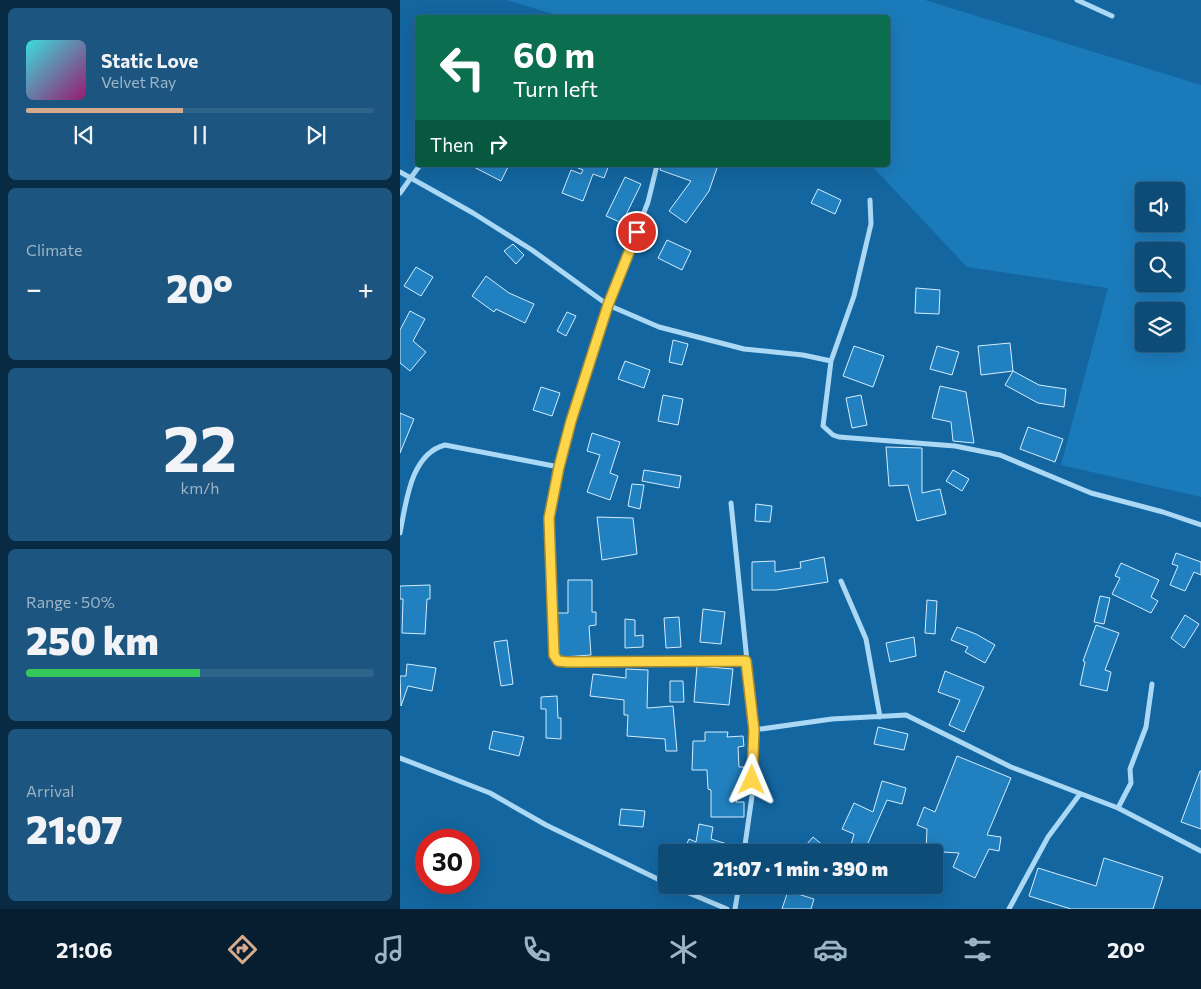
<!DOCTYPE html>
<meta charset="utf-8">
<style>
body{margin:0;font-family:Commissioner,sans-serif;background:#1c5680;color:#f1f3f6;height:100vh;display:flex;flex-direction:column;font-size:19px;white-space:nowrap}
*{box-sizing:border-box;margin:0}
p{font-size:16px;color:#9bb4c6}
.icon{flex:none;width:28px;height:28px;fill:none;stroke:currentColor;stroke-width:2;stroke-linecap:round;stroke-linejoin:round}
.map{position:relative;flex:1;overflow:hidden}
.sheet{display:flex;flex-direction:column;gap:8px;padding:8px;background:#082a42;width:400px}
.sheet>*{flex:none}
.hud{position:absolute;left:15px;top:15px;width:475px;height:152px;border-radius:5px;box-shadow:0 5px 20px #0002,0 0 0 1px #2e638a;background:#0b6e4f;color:#fff;overflow:hidden}
.tools{position:absolute;left:735px;top:182px;display:grid;gap:10px}
.tools a{display:grid;place-items:center;width:50px;height:50px;border-radius:5px;background:#0e4c78;box-shadow:0 5px 20px #0002,0 0 0 1px #2e638a;font-size:25px}
.speed{position:absolute;left:15px;top:829px;display:flex;gap:10px;font-size:25px;font-weight:700;text-align:center}
.speed>*{display:grid;place-content:center;width:65px;height:65px;border-radius:50%;background:#0e4c78;box-shadow:0 5px 20px #0002,0 0 0 1px #2e638a;line-height:1}
.speed .limit{border:8px solid #d22;background:#fff;color:#111}
.pin{position:absolute;display:grid;place-items:center;width:42px;height:42px;color:#fff;margin:-21px;border:2px solid #fff;border-radius:50%;box-shadow:0 1px 5px #0007}
.me{position:absolute;width:55px;margin:-28px;rotate:1deg;stroke-linejoin:round;filter:drop-shadow(0 0 4px #0008)}
.turn{display:flex;align-items:center;gap:18px;height:105px;padding:0 15px;font-size:22px}
.turn .icon{width:65px;height:65px;stroke-width:2.5}
.turn b{display:block;font-size:35px;line-height:42px}
.then{display:flex;align-items:center;height:48px;padding:0 15px;background:#0003;gap:10px;font-size:19px}
.big{font-size:38px;font-weight:800;line-height:1.1}
.sheet .tile{flex:1;display:flex;flex-direction:column;justify-content:center;gap:8px;min-width:0;padding:0 18px;border-radius:8px;background:#1c5680}
.sheet .dial{align-items:center;gap:0}
.dial b{font-size:65px;line-height:1}
.song{display:flex;align-items:center;gap:15px}
.cover{width:60px;height:60px;border-radius:8px;background:linear-gradient(135deg,hsl(180 70% 55%),hsl(320 70% 35%))}
.played{height:5px;border-radius:2px;background:linear-gradient(90deg,#d6ab8b 45%,#2e638a 45%)}
.keys{display:flex;justify-content:space-around;direction:ltr}
.heat{display:flex;justify-content:space-between;align-items:center;font-size:28px;direction:ltr}
.charge{height:8px;border-radius:4px;background:linear-gradient(90deg,#34c759 50%,#2e638a 0)}
.trip{position:absolute;left:258px;top:844px;width:285px;height:50px;border-radius:5px;background:#0e4c78;box-shadow:0 5px 20px #0002,0 0 0 1px #2e638a;font-weight:800;line-height:50px;text-align:center}
.menu{display:flex;height:80px;justify-content:space-around;align-items:center;background:#061e30;color:#9bb4c6}
.menu .icon{width:35px;height:35px}
.menu .selected{color:#d6ab8b}
.menu b{font-size:22px;color:#f1f3f6}
main{display:flex;flex:1;min-height:0}
.map>svg:first-child{display:block}
.green{fill:#1b7bba;fill-rule:evenodd}
.building{fill:#2180bf;stroke:#d4edfe}
.lines{fill:none;stroke-linecap:round;stroke-linejoin:round}
.street{stroke:#abd8f4;stroke-width:5}
.route-casing{stroke:#a68a30;stroke-width:12}
.route{stroke:#ffd54a;stroke-width:9}
</style>
<main>
<section class="sheet">
<div class="tile">
<div class="song"><i class="cover"></i><div><b>Static Love</b><p>Velvet Ray</p></div></div>
<div class="played"></div>
<div class="keys"><svg class="icon" aria-label="previous" viewBox="0 0 24 24"><path d="M18 5L8 12l10 7zM5 5v14"/></svg><svg class="icon" aria-label="pause" viewBox="0 0 24 24"><path d="M8 5v14M16 5v14"/></svg><svg class="icon" aria-label="next" viewBox="0 0 24 24"><path d="M6 5l10 7-10 7zM19 5v14"/></svg></div>
</div>
<div class="tile"><p>Climate</p>
<div class="heat"><a>−</a><b class="big">20°</b><a>+</a></div>
</div>
<div class="tile dial"><b>22</b><p>km/h</p></div>
<div class="tile"><p>Range · 50%</p><b class="big">250 km</b><div class="charge"></div></div>
<div class="tile"><p>Arrival</p><b class="big">21:07</b></div>
</section>
<div class="map">
<svg width="801" height="909" viewBox="0 0 801 909">
<rect width="100%" height="100%" fill="#1366a0"/>
<path class="green" d="M107 0H525L801 85V497L661 465 708 288 567 267 471 165H488V18H166ZM744 191H776V224H744ZM744 251H776V284H744ZM744 311H776V344H744Z"/>
<path class="building" d="M70 165H109L101 181Z
M171 165H209L204 178 193 174 183 201 162 193 171 170 181 174 183 170Z
M261 165H318L309 191 286 223 269 211 291 181 260 170Z
M225 177 241 184 222 223 206 216Z
M418 189 441 200 435 214 411 203Z
M267 240 291 251 282 270 258 258Z
M113 244 124 255 116 264 104 251Z
M16 267 33 277 21 296 4 286Z
M86 276 109 293 134 304 125 323 96 309 94 312 72 296Z
M516 288 540 290 539 314 515 313Z
M10 311 25 319 13 341 26 352 10 371 0 363V330Z
M167 312 176 316 166 336 157 331Z
M273 340 288 344 282 365 269 362Z
M610 343 613 371 581 375 578 346Z
M454 346 484 356 473 387 443 376Z
M537 346 559 352 552 375 530 369Z
M225 361 250 370 244 388 218 379Z
M613 371 639 385 666 389 664 407 638 403 605 385Z
M540 386 566 392 574 443 553 441 551 422 532 418Z
M141 387 160 393 152 416 133 410Z
M263 395 283 399 278 425 258 421Z
M461 395 467 425 452 428 446 398Z
M0 413 14 419 0 453Z
M628 427 663 439 655 462 620 449Z
M192 433 220 442 210 473 218 476 210 500 187 492 200 455 187 451Z
M486 447 522 448V493L540 489 546 514 517 521 508 485 489 486Z
M244 470 281 476 279 488 242 481Z
M553 470 569 479 562 491 546 481Z
M232 484 244 485 240 509 228 506Z
M356 504 372 506 370 522 355 521Z
M197 517 233 518 237 554 202 560Z
M776 553 801 562V575L794 572 785 591 770 585 778 566 772 564Z
M424 557 428 582 376 590H352V562L375 561V572L401 568 400 562Z
M721 563 759 580 751 597 758 601 751 613 712 594 720 578 715 576Z
M168 580H192V612H196V625L189 626 191 655 163 657 159 655 157 613H168Z
M30 585V599H27L25 634 2 633 3 599H0V586Z
M700 596 710 598 704 624 694 622Z
M527 600 537 601 535 634 525 633Z
M303 609 325 612 321 644 300 642Z
M785 615 799 624 784 648 771 638Z
M279 617 281 647 266 648 264 618Z
M225 619 235 620V636L243 635V647L225 648Z
M696 625 719 633 705 670 711 672 707 691 680 685 685 662 683 661Z
M557 627 576 634 595 645 585 663 565 652 568 647 551 640Z
M514 637 516 656 490 662 486 643Z
M107 640 113 684 101 686 94 642Z
M7 664 36 668 32 691 8 686 1 706 0 676H6Z
M297 666 333 669 329 705 294 702Z
M226 669 248 670 247 708 273 706 277 751H266L265 739 227 736 228 715H224V700L190 696 193 674 226 678Z
M545 671 584 687 564 732 549 725 560 700 538 692Z
M270 681H283L284 702H270Z
M157 696 158 718H161V739L146 738V709H141V697Z
M478 727 508 734 504 750 474 744Z
M93 731 124 737 119 756 89 749Z
M305 732H328L327 737 343 736 344 746 338 747 339 767H344L336 802H344V817H311V790L308 789 307 770H292L293 741H305Z
M557 756 611 778 587 835 601 837 599 851 589 849 575 878 553 867 559 853 526 851 527 829 517 825 524 807 535 812Z
M800 771H801V829L781 822Z
M482 781 506 788 502 804 487 800 464 852H449L454 834 442 829 454 803 473 812Z
M221 809 245 811 243 827 219 825Z
M299 824 313 827 311 839 340 848V852H283L289 839 296 842Z
M413 837 431 852H400Z
M704 858 763 877 753 909H671L629 896 638 868 696 886Z
M388 891 414 899 411 909H382Z"/>
<g class="lines">
<path class="street" d="M677 0 712 16
M257 165 248 202 208 305 171 421 159 467 149 518 154 655 158 661 167 662 320 659 346 661
M0 172 73 213 132 250 208 305 259 327 344 349 403 355 431 361
M0 193 20 165
M470 200 471 224 454 296 431 361 423 426 433 435 439 437 555 446 600 455 691 493 763 512 801 525
M331 503 354 730 352 796 344 852
M0 533C6 504 10 454 45 445L159 467
M441 581 466 639 480 717
M354 730 432 719 506 715 611 767 718 808 801 851
M0 758 90 793 146 825 266 883
M718 808 731 783 730 769 746 727 752 684
M270 885 327 909
M335 909 339 885
M609 909 648 837 680 794"/>
</g>
<g class="lines">
<defs>
<path id="route" d="M237 232 208 305 171 421 159 467 149 518 154 655 158 661 167 662 346 661 354 730 352 780"/>
</defs>
<use href="#route" class="route-casing"/>
<use href="#route" class="route"/>
</g>
</svg>
<div class="tools">
<a><svg class="icon" aria-label="sound" viewBox="0 0 24 24"><path d="M4 9h4l5-4v14l-5-4H4zM17 9q2 3 0 6"/></svg></a>
<a><svg class="icon" aria-label="search" viewBox="0 0 24 24"><circle cx="10" cy="10" r="6"/><path d="M15 15l6 6"/></svg></a>
<a><svg class="icon" aria-label="layers" viewBox="0 0 24 24"><path d="M12 4l9 5-9 5-9-5zM3 14l9 5 9-5"/></svg></a>
</div>
<div class="speed"><div class="limit">30</div></div>
<div class="pin" style="left:237px;top:232px;background:#d93025"><svg class="icon" aria-label="arrive" viewBox="0 0 24 24"><path d="M6 21V4h12l-3 4 3 4H6"/></svg></div>
<svg class="me" style="left:352px;top:780px" viewBox="-20 -20 40 40"><path d="M0-17L14 15 0 8-14 15z" fill="#ffd54a" stroke="#fff" stroke-width="4"/></svg>
<div class="trip">21:07 · 1 min · 390 m</div>
<div class="hud">
<div class="turn"><svg class="icon" aria-label="left" viewBox="0 0 24 24"><path d="M17 20v-9H6M10 6l-5 5 5 5"/></svg><div><b>60 m</b>Turn left</div></div>
<div class="then">Then<svg class="icon" aria-label="right" viewBox="0 0 24 24"><path d="M7 20v-9h11M14 6l5 5-5 5"/></svg></div>
</div>
</div>
</main>
<nav class="menu">
<b>21:06</b>
<svg class="icon selected" aria-label="directions" viewBox="0 0 24 24"><path d="M12 3l9 9-9 9-9-9zM9 14v-3h6M13 9l2 2-2 2"/></svg>
<svg class="icon" aria-label="music" viewBox="0 0 24 24"><path d="M9 18V5l10-2v13"/><circle cx="6" cy="18" r="3"/><circle cx="16" cy="16" r="3"/></svg>
<svg class="icon" aria-label="phone" viewBox="0 0 24 24"><path d="M5 4h4l2 5-3 2q2 4 5 5l2-3 5 2v4C11 20 4 13 5 4z"/></svg>
<svg class="icon" aria-label="climate" viewBox="0 0 24 24"><path d="M12 3v18M4 7l16 10M4 17L20 7"/></svg>
<svg class="icon" aria-label="car" viewBox="0 0 24 24"><path d="M5 17H2v-5l4-1 3-4h7l3 4 3 1v5h-3M9 17h6M6 11h13"/><circle cx="7" cy="17" r="2"/><circle cx="17" cy="17" r="2"/></svg>
<svg class="icon" aria-label="filters" viewBox="0 0 24 24"><path d="M4 7h16M4 17h16"/><circle cx="9" cy="7" r="2"/><circle cx="15" cy="17" r="2"/></svg>
<b>20°</b>
</nav>
